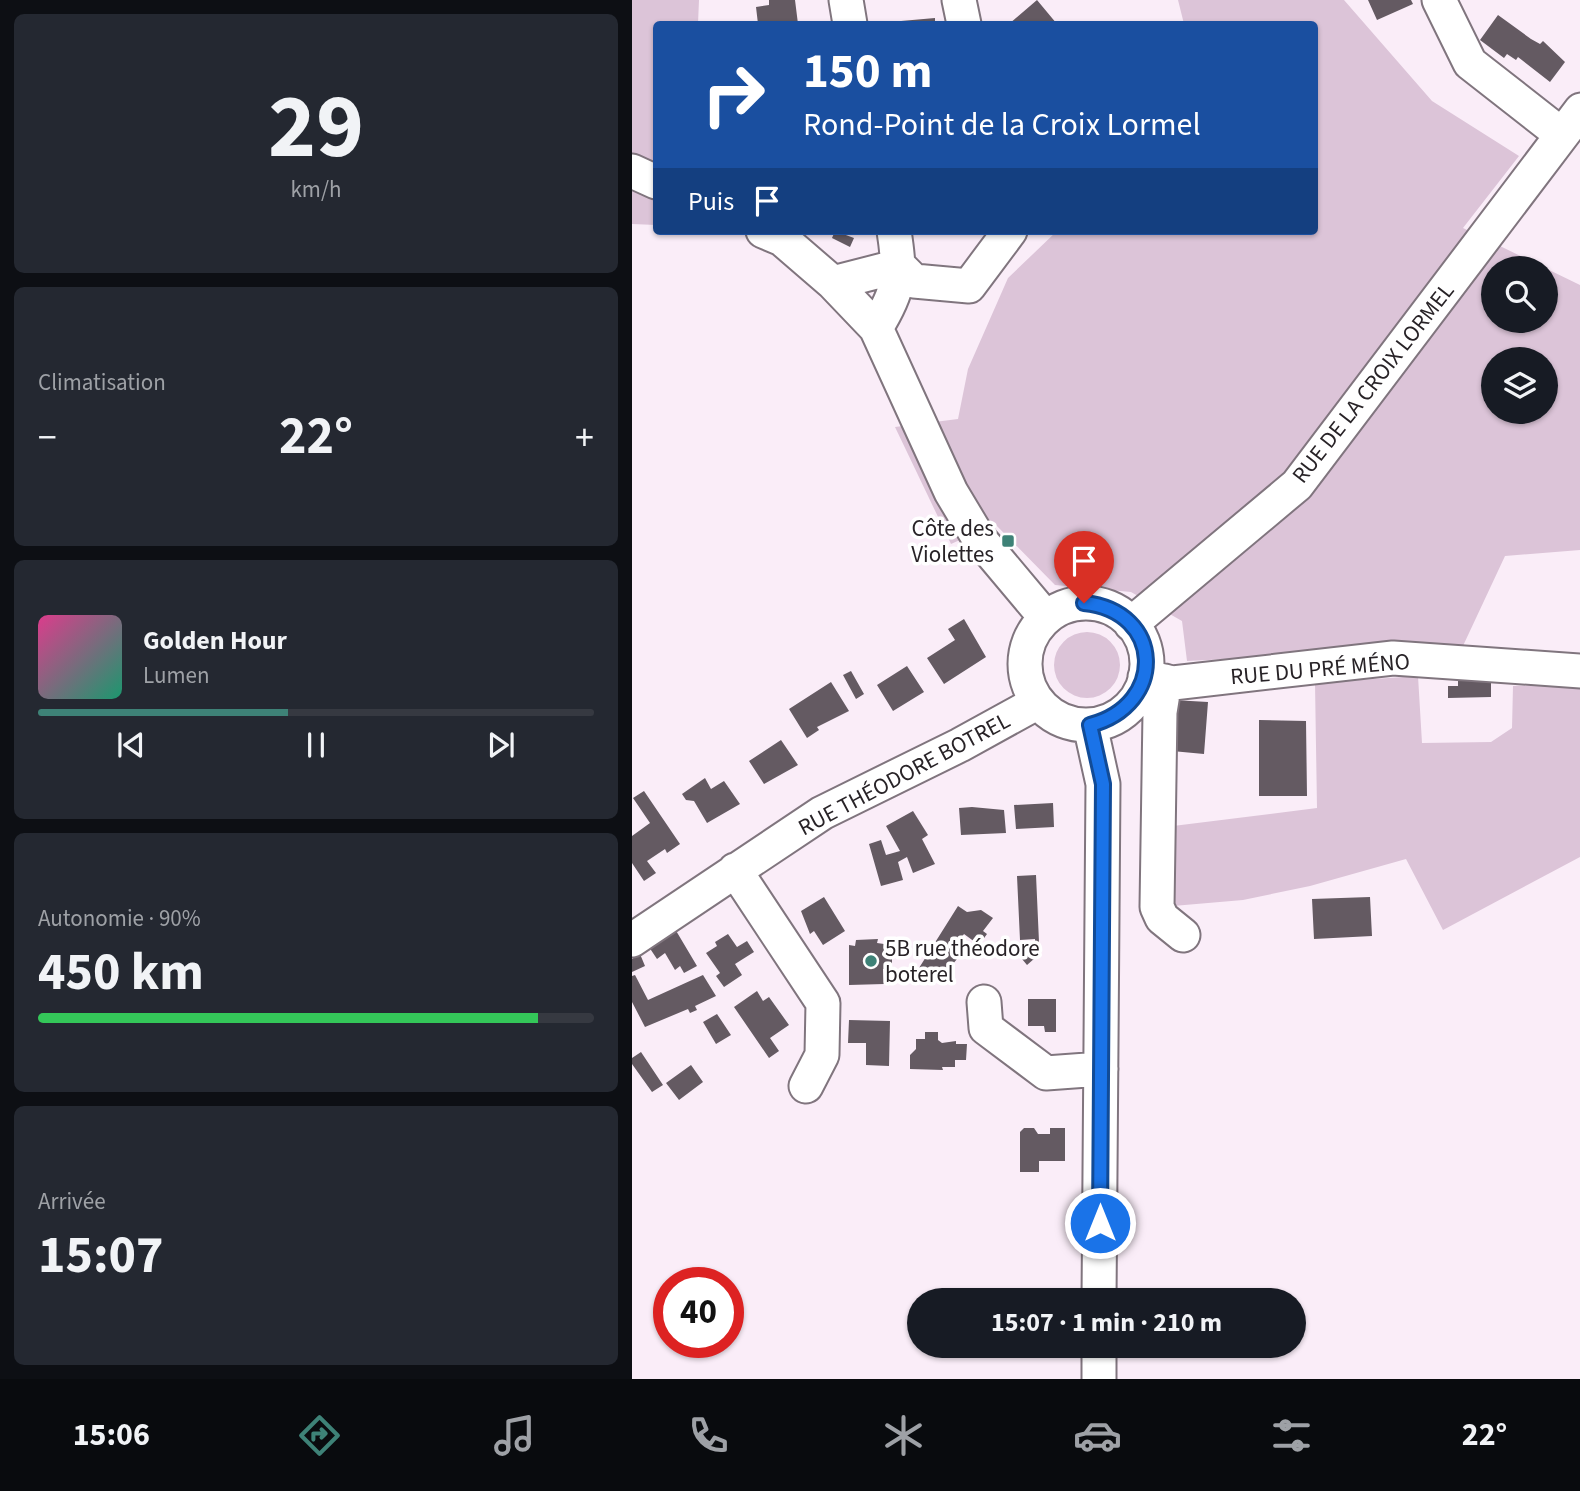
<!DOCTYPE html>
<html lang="fr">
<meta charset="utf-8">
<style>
body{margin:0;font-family:"Source Sans 3",sans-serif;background:#242831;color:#f1f3f6;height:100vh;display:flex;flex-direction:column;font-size:26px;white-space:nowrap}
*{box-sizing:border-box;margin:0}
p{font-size:23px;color:#9ea1a6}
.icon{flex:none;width:38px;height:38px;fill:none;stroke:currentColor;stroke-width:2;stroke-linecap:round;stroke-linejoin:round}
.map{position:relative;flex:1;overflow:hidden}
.sheet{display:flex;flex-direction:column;gap:14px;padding:14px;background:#0d0f14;width:632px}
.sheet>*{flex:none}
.top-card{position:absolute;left:21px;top:21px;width:665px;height:214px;border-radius:7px;box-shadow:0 2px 5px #0004;background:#1a4fa0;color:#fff;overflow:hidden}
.fabs{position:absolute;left:849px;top:256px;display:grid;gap:14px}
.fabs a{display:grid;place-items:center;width:77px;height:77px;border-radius:50%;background:#171b24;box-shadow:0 2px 5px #0004;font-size:35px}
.speed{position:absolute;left:21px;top:1267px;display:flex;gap:14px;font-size:35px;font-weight:700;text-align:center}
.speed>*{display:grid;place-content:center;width:91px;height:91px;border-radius:50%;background:#171b24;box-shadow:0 2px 5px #0004;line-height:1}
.speed .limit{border:10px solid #d22;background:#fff;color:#111}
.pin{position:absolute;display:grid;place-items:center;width:60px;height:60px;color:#fff;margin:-72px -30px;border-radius:50% 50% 50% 0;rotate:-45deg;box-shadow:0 0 7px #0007}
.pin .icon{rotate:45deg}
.me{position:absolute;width:77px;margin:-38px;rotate:0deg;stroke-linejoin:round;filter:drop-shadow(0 0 5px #0008)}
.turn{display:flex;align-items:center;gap:24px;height:147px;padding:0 35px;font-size:32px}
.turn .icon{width:91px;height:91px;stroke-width:2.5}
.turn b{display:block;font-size:49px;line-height:60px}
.then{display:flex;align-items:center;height:66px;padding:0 35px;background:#0003;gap:14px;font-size:26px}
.big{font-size:52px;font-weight:700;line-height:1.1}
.sheet .card{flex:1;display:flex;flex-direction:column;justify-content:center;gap:10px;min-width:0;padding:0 24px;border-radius:10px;background:#242831}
.sheet .dial{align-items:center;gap:0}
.dial b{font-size:91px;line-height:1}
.song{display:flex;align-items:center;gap:21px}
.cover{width:84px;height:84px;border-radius:10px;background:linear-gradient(135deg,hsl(330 70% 55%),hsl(160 70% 35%))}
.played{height:7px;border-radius:4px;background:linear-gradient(90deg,#3e8277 45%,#363941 45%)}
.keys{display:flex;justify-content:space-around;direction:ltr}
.heat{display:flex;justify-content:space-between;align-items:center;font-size:38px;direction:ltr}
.charge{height:10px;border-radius:5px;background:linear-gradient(90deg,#34c759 90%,#363941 0)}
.trip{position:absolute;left:275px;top:1288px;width:399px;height:70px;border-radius:35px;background:#171b24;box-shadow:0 2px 5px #0004;font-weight:700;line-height:70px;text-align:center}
.tab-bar{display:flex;height:112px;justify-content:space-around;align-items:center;background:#090b0e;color:#9ea1a6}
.tab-bar .icon{width:49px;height:49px}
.tab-bar .selected{color:#3e8277}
.tab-bar b{font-size:32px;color:#f1f3f6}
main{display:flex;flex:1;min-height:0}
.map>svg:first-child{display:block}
.green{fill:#dcc4d8;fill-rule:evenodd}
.building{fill:#645a62}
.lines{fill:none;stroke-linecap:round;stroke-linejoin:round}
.minor-casing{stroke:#80757e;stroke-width:37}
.minor{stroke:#fff;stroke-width:33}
.route-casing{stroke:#114b97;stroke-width:18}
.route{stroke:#1a73e8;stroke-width:12}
.poi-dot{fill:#3e8277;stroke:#fff;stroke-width:2.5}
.labels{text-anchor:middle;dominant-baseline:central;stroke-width:7;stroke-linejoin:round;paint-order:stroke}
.street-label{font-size:23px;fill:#282327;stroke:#fff}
.poi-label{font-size:23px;fill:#282327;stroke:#fff;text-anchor:end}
</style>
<main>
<section class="sheet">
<div class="card dial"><b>29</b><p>km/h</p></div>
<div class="card"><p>Climatisation</p>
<div class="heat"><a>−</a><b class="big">22°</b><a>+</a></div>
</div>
<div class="card">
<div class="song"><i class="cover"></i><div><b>Golden Hour</b><p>Lumen</p></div></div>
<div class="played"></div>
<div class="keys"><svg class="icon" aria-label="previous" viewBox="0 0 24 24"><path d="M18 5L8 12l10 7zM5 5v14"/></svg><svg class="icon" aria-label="pause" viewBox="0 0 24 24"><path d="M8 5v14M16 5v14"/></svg><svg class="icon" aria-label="next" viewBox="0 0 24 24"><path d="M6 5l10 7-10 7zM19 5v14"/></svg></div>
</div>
<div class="card"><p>Autonomie · 90%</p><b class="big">450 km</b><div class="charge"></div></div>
<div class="card"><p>Arrivée</p><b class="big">15:07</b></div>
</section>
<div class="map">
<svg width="949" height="1379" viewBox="0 0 949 1379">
<rect width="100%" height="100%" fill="#faedf8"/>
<path class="green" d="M0 0H67L66 24H24V225L0 224Z
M546 0H712L800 101 887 156 831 228 948 285V550L873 556 830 648 555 661 550 621 499 592 423 585 363 524 319 544 263 427 326 419 336 369 376 278 425 231H682V24H552ZM861 268H914V320H861ZM861 359H914V411H861Z
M422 665a33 33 0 1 1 66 0a33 33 0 1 1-66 0Z
M786 676 790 743 859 742 880 728 881 686 948 684V857L811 930 774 859 678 886 611 900 541 906V826L685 808 683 683Z"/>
<path class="building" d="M137 0H163L166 24H126L124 7 137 5Z
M405 0 425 24H377Z
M736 0H779L781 4 745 20Z
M866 15 899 39 908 44 911 41 933 62 918 82 886 57 884 60 875 54 872 58 848 40Z
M303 18V24H270L269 21Z
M203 231 222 238 218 247 200 238Z
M332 619 354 657 312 684 295 658 323 640 316 629Z
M275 666 292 692 261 711 245 685Z
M219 671 232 694 224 699 211 675Z
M826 672 859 676V697L816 698V686H826Z
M199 682 217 711 185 727 187 730 175 738 157 709Z
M541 700 576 702 572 754 540 751Z
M627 720 674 721 675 796H627Z
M149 740 166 765 132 784 117 761Z
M73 778 79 789 92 781 108 804 75 823 62 801 54 800 50 794Z
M12 791 48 844 35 853 33 849 15 861 24 873 12 881 0 863V836L18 823 1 798Z
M421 803 422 827 384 829 382 805Z
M340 807 372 810 374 833 329 835 327 808Z
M281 811 296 835 290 839 303 864 281 873 275 857 266 862 271 880 249 886 237 844 249 840 254 855 268 851 254 826Z
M404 875 407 942H403V939L388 940 385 876Z
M192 897 213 931 191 945 182 931 178 934 169 911Z
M738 897 740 936 682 939 680 899Z
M326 906 335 912 349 910 361 918 351 931 355 934 347 945 332 934 324 945 328 947 321 957 325 959 306 982 287 968Z
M43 929 65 966 52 973 48 966 43 970 33 953 25 959 17 947Z
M96 934 105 947 115 941 122 952 103 964 110 975 92 987 84 976 88 973 74 953 85 946 83 942Z
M246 939 245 943 252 944V952H260V969H251L252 984 217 985V945L223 946 224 940Z
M389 941 403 958 395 965 381 948Z
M8 954 13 966 0 972V959Z
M3 975 16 1000 71 975 84 996 63 1006 65 1010 58 1013 56 1009 13 1027 0 1002V976Z
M125 991 131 1001 137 997 157 1025 138 1038 147 1051 137 1058 102 1007Z
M396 999H424V1032H413L412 1026H396Z
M85 1014 99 1035 84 1044 71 1022Z
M217 1020 258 1021 257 1066 234 1065V1043H216Z
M293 1032H306V1040L310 1043 324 1041V1044H335L334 1060H323V1067H310L311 1070 278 1069V1055L284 1049V1039H293Z
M9 1052 31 1085 20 1092 0 1064V1058Z
M59 1065 71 1082 47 1100 34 1083Z
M392 1128H402L406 1134H418V1128H433V1161H407V1172H388V1132Z"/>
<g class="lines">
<defs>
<path id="minor" d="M214 0 218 24
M327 0 332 24
M807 0 838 63 930 135
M0 171 24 182
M131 231 150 239 201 283 244 328 319 492 346 537 414 618
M267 266 282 281 337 286 378 231
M201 283 267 266
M244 328C268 289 269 276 262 231
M393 664a61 61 0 1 1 122 0a61 61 0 1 1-122 0Z
M499 624 665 485 949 110
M513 677 541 683 761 658 949 671
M533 681 528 712 525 907 530 918 551 935
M458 725 471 784 467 1300
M103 870 191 1003 190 1055 174 1086
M0 940 190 813 328 745 406 702
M352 1002 354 1028 414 1073 469 1069
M467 1379V1346"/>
</defs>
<use href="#minor" class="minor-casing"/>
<use href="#minor" class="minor"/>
</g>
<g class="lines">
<defs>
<path id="route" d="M452 603C532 611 535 705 458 725L471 784 468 1223"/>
</defs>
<use href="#route" class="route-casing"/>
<use href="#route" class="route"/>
</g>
<g class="poi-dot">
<rect x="369" y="534" width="14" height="14" rx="3.5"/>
<circle cx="239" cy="961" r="7"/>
</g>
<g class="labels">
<g class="street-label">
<text transform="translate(741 383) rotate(-52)">RUE DE LA CROIX LORMEL</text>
<text transform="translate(688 669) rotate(-5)">RUE DU PRÉ MÉNO</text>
<text transform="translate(272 774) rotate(-28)">RUE THÉODORE BOTREL</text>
</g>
<g class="poi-label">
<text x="362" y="528">Côte des<tspan x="362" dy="26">Violettes</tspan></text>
<text x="253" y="948" text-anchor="start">5B rue théodore<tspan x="253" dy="26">boterel</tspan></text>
</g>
</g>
</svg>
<div class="fabs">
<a><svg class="icon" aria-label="search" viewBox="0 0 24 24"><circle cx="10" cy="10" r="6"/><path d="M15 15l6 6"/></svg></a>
<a><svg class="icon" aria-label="layers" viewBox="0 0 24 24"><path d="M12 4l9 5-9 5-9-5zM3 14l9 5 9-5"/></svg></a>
</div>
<div class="speed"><div class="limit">40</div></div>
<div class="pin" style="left:452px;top:603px;background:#d93025"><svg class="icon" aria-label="arrive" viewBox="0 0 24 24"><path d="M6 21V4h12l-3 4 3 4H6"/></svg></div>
<svg class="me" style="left:468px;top:1223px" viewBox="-20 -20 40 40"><circle r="17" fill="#1a73e8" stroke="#fff" stroke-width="3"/><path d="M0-11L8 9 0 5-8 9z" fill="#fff"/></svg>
<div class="trip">15:07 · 1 min · 210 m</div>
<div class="top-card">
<div class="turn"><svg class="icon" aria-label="right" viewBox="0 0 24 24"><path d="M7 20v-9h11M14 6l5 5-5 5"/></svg><div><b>150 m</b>Rond-Point de la Croix Lormel</div></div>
<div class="then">Puis<svg class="icon" aria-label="arrive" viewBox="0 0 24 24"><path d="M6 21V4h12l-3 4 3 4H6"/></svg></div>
</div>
</div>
</main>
<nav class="tab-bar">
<b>15:06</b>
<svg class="icon selected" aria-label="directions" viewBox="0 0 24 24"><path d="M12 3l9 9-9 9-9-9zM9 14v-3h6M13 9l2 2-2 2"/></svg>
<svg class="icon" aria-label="music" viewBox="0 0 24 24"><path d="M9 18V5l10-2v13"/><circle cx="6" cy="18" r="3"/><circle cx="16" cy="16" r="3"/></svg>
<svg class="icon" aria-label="phone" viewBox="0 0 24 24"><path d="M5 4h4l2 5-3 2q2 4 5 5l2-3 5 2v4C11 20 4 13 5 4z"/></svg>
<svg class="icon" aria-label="climate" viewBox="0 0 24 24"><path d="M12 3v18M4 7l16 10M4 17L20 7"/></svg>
<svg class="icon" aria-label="car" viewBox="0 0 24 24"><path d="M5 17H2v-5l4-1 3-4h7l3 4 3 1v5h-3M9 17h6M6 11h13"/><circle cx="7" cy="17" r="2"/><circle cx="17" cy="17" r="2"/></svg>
<svg class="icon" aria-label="filters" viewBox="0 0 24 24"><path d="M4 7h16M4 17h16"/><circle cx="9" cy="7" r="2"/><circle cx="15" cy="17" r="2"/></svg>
<b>22°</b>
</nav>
